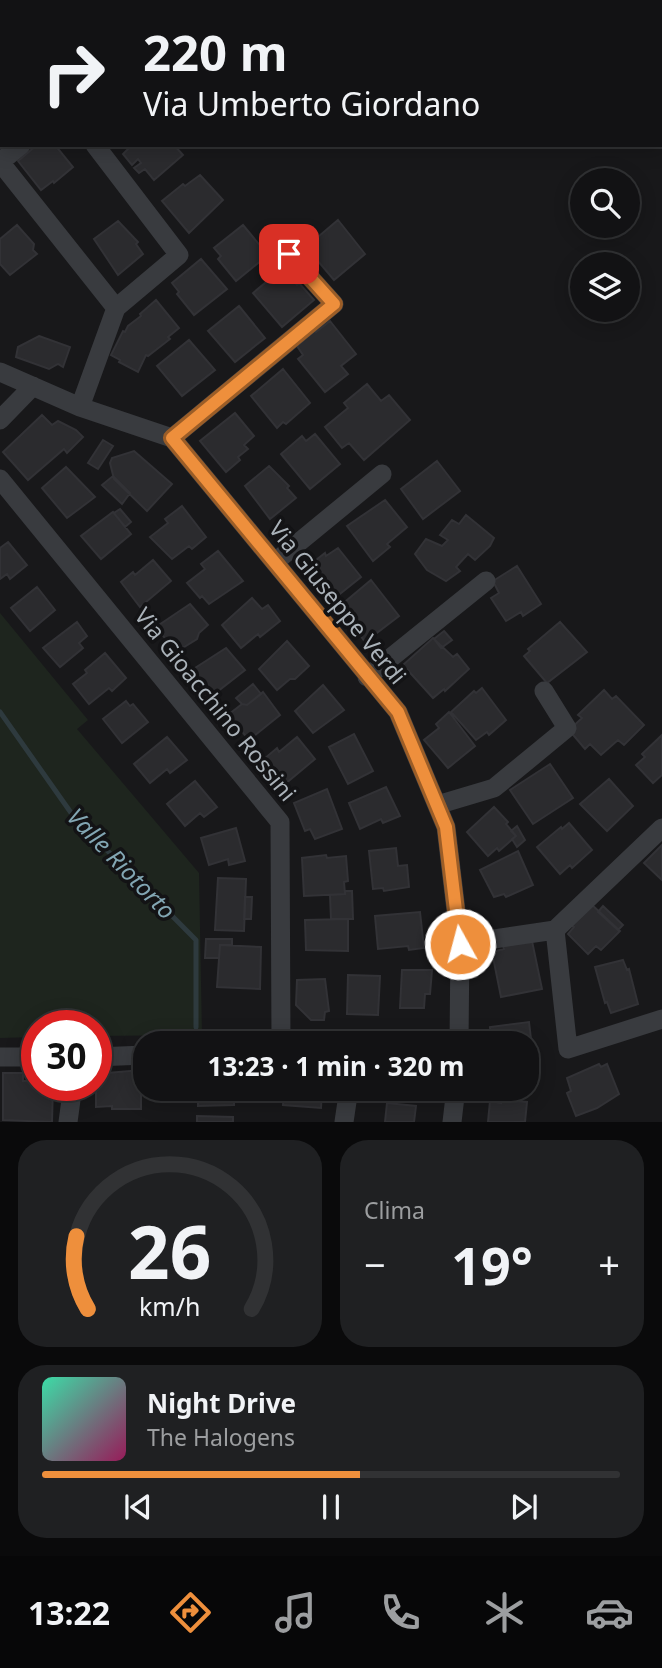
<!DOCTYPE html>
<html lang="it">
<meta charset="utf-8">
<style>
body{margin:0;font-family:"Noto Sans",sans-serif;background:#1f2022;color:#f1f3f6;height:100vh;display:flex;flex-direction:column;font-size:26px;white-space:nowrap}
*{box-sizing:border-box;margin:0}
p{font-size:23px;color:#9c9ea0}
.icon{flex:none;width:38px;height:38px;fill:none;stroke:currentColor;stroke-width:2;stroke-linecap:round;stroke-linejoin:round}
.map{position:relative;height:1122px;overflow:hidden}
.sheet{display:flex;flex-direction:column;gap:18px;padding:18px;background:#0a0a0b;flex:1}
.sheet>*{flex:none}
.banner{position:absolute;left:0px;top:0px;width:663px;height:147px;box-shadow:0 4px 18px #0003,0 0 0 2px #313234;background:#121214;color:#f1f3f6;overflow:hidden}
.buttons{position:absolute;left:570px;top:168px;display:grid;gap:14px}
.buttons a{display:grid;place-items:center;width:70px;height:70px;border-radius:50%;background:#121214;box-shadow:0 4px 18px #0003,0 0 0 2px #313234;font-size:35px}
.speed{position:absolute;left:21px;top:1010px;display:flex;gap:14px;font-size:35px;font-weight:700;text-align:center}
.speed>*{display:grid;place-content:center;width:91px;height:91px;border-radius:50%;background:#121214;box-shadow:0 4px 18px #0003,0 0 0 2px #313234;line-height:1}
.speed .limit{border:10px solid #d22;background:#fff;color:#111}
.pin{position:absolute;display:grid;place-items:center;width:60px;height:60px;color:#fff;margin:-30px;border-radius:14px;box-shadow:0 4px 10px #0006}
.me{position:absolute;width:77px;margin:-38px;rotate:353deg;stroke-linejoin:round;filter:drop-shadow(0 0 5px #0008)}
.turn{display:flex;align-items:center;gap:24px;height:147px;padding:0 28px;font-size:32px}
.turn .icon{width:91px;height:91px;stroke-width:2.5}
.turn b{display:block;font-size:49px;line-height:60px}
.big{font-size:52px;font-weight:700;line-height:1.1}
.sheet .widget{flex:1;display:flex;flex-direction:column;justify-content:center;gap:10px;min-width:0;padding:0 24px;border-radius:28px;background:#1f2022}
.sheet .dial{align-items:center;gap:0}
.dial svg{height:182px;overflow:visible;fill:none;stroke:#313234;stroke-width:7;stroke-linecap:round;text-anchor:middle}
.dial text{fill:#f1f3f6;stroke:none}
.song{display:flex;align-items:center;gap:21px}
.cover{width:84px;height:84px;border-radius:10px;background:linear-gradient(135deg,hsl(160 70% 55%),hsl(330 70% 35%))}
.played{height:7px;border-radius:4px;background:linear-gradient(90deg,#ee8f3c 55%,#313234 55%)}
.keys{display:flex;justify-content:space-around;direction:ltr}
.heat{display:flex;justify-content:space-between;align-items:center;font-size:38px;direction:ltr}
.sheet .tiles{flex:1;display:grid;gap:18px;grid-template-columns:1fr 1fr}
.widget:last-child{grid-column:span 2}
.trip{position:absolute;left:133px;top:1031px;width:406px;height:70px;border-radius:28px;background:#121214;box-shadow:0 4px 18px #0003,0 0 0 2px #313234;font-weight:700;line-height:70px;text-align:center}
.menu{display:flex;height:112px;justify-content:space-around;align-items:center;background:#070708;color:#9c9ea0}
.menu .icon{width:49px;height:49px}
.menu .current{color:#ee8f3c}
.menu b{font-size:32px;color:#f1f3f6}
.map>svg:first-child{display:block}
.green{fill:#1e251e}
.lines{fill:none;stroke-linecap:round;stroke-linejoin:round}
.stream{stroke:#2e3a3e;stroke-width:5}
.building{fill:#2b2b2e;stroke:#323236;stroke-width:2}
.minor{stroke:#393b3f;stroke-width:19}
.route-casing{stroke:#9b5d27;stroke-width:18}
.route{stroke:#ee8f3c;stroke-width:12}
.labels{text-anchor:middle;dominant-baseline:central;stroke-width:7;stroke-linejoin:round;paint-order:stroke}
.street-label{font-size:23px;fill:#aab2b9;stroke:#131315}
.water-label{font-size:24px;font-style:italic;fill:#82a6b3;stroke:#131315}
</style>
<div class="map">
<svg width="662" height="1122" viewBox="0 0 662 1122">
<rect width="100%" height="100%" fill="#18181a"/>
<path class="green" d="M0 613 88 720 77 729 199 873 202 1035 96 1036V1026H37V1037L0 1038Z"/>
<g class="lines">
<path class="stream" d="M0 712 74 817 196 940V1027"/>
</g>
<path class="building" d="M37 145H55L73 167 54 183 53 181 41 190 18 161Z
M127 145H174L183 155 154 180 145 169 139 173 134 168 141 163 138 159 132 165 123 154 129 148Z
M200 175 223 200 189 233 162 201 183 184 185 186Z
M338 220 365 254 334 280 306 247Z
M118 221 138 242 136 244 143 254 118 275 94 239Z
M17 225 34 244 33 250 37 254 10 275 0 264V239Z
M243 225 268 255 236 281 218 259 221 256 214 248Z
M201 259 227 289 194 315 177 294 179 292 172 283Z
M283 268 297 285 299 283 314 300 282 327 253 293Z
M156 300 179 328 168 337 170 339 148 356 146 355 138 372 119 362 120 360 111 355 123 331 125 332 128 326 141 316 140 314Z
M239 306 265 338 235 362 208 331Z
M330 321 356 354 341 366 348 374 325 392 298 359 303 355 297 346 315 330 316 332Z
M39 336 70 347 63 367 58 364 49 369 16 357 18 347Z
M189 340 215 370 182 396 157 366Z
M283 369 310 403 286 424 283 422 277 428 251 396Z
M367 384 381 401 389 395 410 420 364 460 349 443 342 448 325 427 348 408 344 403Z
M235 413 254 436 244 445 248 449 238 457 240 460 226 472 200 441Z
M42 415 52 425 58 421 76 430 83 437 67 453 64 449 28 480 3 452Z
M315 434 340 464 310 489 281 454 302 436 306 441Z
M103 440 113 446 98 469 88 463Z
M134 451 172 484 147 511 114 479 110 463 112 458Z
M437 461 460 491 423 519 401 489Z
M269 466 289 486 287 488 296 498 270 519 245 486Z
M66 467 95 497 67 518 42 488Z
M113 476 130 493 122 504 102 485Z
M385 500 407 527 387 544 390 547 373 561 347 526Z
M182 506 206 537 192 549 189 546 172 559 150 537 168 523 165 519Z
M120 509 131 522 125 527 114 513Z
M113 512 131 534 101 559 81 536Z
M466 515 494 538 490 546 475 560 468 554 456 567 460 571 446 581 427 570 415 554 426 539 442 546 448 540 440 535 452 520 459 524Z
M8 542 27 565 10 579 7 574 0 579V548Z
M338 548 361 577 331 601 306 568 325 553 326 556Z
M218 551 243 581 209 604 202 596 200 598 187 583 205 569 201 564Z
M153 560 171 581 140 607 121 582 133 572 135 575Z
M517 566 541 604 523 616 521 612 506 621 491 598 499 593 493 581Z
M371 580 399 616 365 642 340 606Z
M37 587 55 610 30 631 11 608Z
M252 598 262 609 268 605 280 621 260 637 258 634 241 648 222 625Z
M190 604 208 625 199 633 197 639 176 652 156 627Z
M77 622 87 636 79 643 83 648 60 667 43 648Z
M560 622 587 652 547 683 524 656 530 651 528 649Z
M444 631 452 640 441 648 434 639Z
M433 638 453 657 457 654 469 669 445 691 444 689 433 698 403 665Z
M287 641 309 666 295 679H290L277 690 259 669Z
M226 648 245 670 213 695 192 670Z
M105 653 126 678 112 691 109 688 89 704 73 684 87 673 85 670Z
M253 684 261 694 247 705 242 704 236 698Z
M323 685 344 710 313 733 295 711Z
M482 688 506 720 489 735 487 732 476 740 451 712 474 691 476 693Z
M604 690 612 699 616 696 644 725 624 745 618 740 601 755 590 744 585 749 569 730 582 718 578 715Z
M263 692 280 715 249 740 228 715 242 704 247 705Z
M126 701 130 706 133 704 148 722 122 743 103 719Z
M449 712 475 746 448 768 424 740 439 728 436 724Z
M354 734 373 771 348 784 329 747Z
M662 735V775L653 783 636 765 645 757 642 754Z
M167 737 187 760 170 773 167 769 150 783 134 764Z
M297 737 315 759 285 784 264 759 277 748 279 752Z
M550 764 573 798 533 824 510 790Z
M609 779 633 806 607 831 580 804Z
M195 781 217 807 204 817 200 813 185 826 167 804Z
M386 787 400 816 383 823 381 819 360 829 349 803Z
M327 789 342 829 315 839 310 829 305 831 294 803Z
M494 807 508 822 506 824 516 836 499 851 497 848 488 856 467 832Z
M569 823 592 850 572 868 570 865 560 874 537 847 561 827 562 829Z
M517 826 525 840 517 847 512 839 516 836 511 831Z
M236 828 245 861 229 865 228 859 209 865 201 838Z
M662 845V880L644 863Z
M396 848 398 866 407 865 409 887 384 891 383 888 373 889 369 851Z
M518 851 533 885 506 897 504 894 494 897 480 870Z
M326 855 327 858 346 856 348 881 344 882 345 894 304 896 302 858Z
M218 878 246 879 244 931 215 930Z
M345 891H352L353 919H331L330 895 345 894Z
M245 897H252L251 919H244Z
M590 903 620 931 601 950 596 946 588 954 568 934 574 927 570 924Z
M603 906 623 925 618 930 598 912Z
M420 912 424 948 409 950 408 946 378 949 375 916Z
M348 919V951L306 950 305 920Z
M206 939H232V945H220L219 958H205Z
M532 941 542 989 501 997 492 952 504 949 503 946Z
M220 945 261 947 260 989 217 987Z
M623 960 627 970 629 969 638 1004 611 1013 607 1002 605 1003 595 967Z
M402 970H432L430 994H425L424 1008H400Z
M348 975 380 976 378 1015 347 1014Z
M325 979 329 1011 325 1012 324 1020H311L296 1005 297 980Z
M529 1022 535 1073 527 1074V1043H491L490 1027Z
M599 1064 601 1067 607 1064 619 1094 597 1108 576 1116 567 1093 571 1091 567 1078Z
M141 1070V1109H112V1106L96 1107V1074Z
M3 1073H23V1081H37V1085H53L52 1122 3 1120Z
M195 1088H234V1105L198 1106V1095H195Z
M284 1088H322L321 1108 283 1105Z
M501 1100 527 1102 525 1122H488L490 1101 501 1103Z
M387 1103 416 1106 414 1122H385Z
M197 1116 233 1117V1122H197Z"/>
<g class="lines">
<path class="minor" d="M21 145 0 162 116 308
M0 372 80 407 172 438 398 712 446 827 460 944 459 1043
M80 407 116 308 179 255 95 145
M0 420 33 386
M172 438 334 304 289 254
M0 479 280 822 281 1043
M275 562 382 474
M367 677 486 581
M437 805 494 788 567 728 544 691
M555 930 568 1049 662 1019
M460 944 555 930 662 828
M0 1057H37
M96 1057 145 1055
M68 1122 73 1085
M344 1122 349 1088
M452 1122 456 1088"/>
</g>
<g class="lines">
<defs>
<path id="route" d="M289 254 334 304 172 438 398 712 446 827 460 944"/>
</defs>
<use href="#route" class="route-casing"/>
<use href="#route" class="route"/>
</g>
<g class="labels">
<g class="street-label">
<text transform="translate(338 602) rotate(51)">Via Giuseppe Verdi</text>
<text transform="translate(216 704) rotate(51)">Via Gioacchino Rossini</text>
</g>
<g class="water-label">
<text transform="translate(122 863) rotate(46)">Valle Riotorto</text>
</g>
</g>
</svg>
<div class="buttons">
<a><svg class="icon" aria-label="search" viewBox="0 0 24 24"><circle cx="10" cy="10" r="6"/><path d="M15 15l6 6"/></svg></a>
<a><svg class="icon" aria-label="layers" viewBox="0 0 24 24"><path d="M12 4l9 5-9 5-9-5zM3 14l9 5 9-5"/></svg></a>
</div>
<div class="speed"><div class="limit">30</div></div>
<div class="pin" style="left:289px;top:254px;background:#d93025"><svg class="icon" aria-label="arrive" viewBox="0 0 24 24"><path d="M6 21V4h12l-3 4 3 4H6"/></svg></div>
<svg class="me" style="left:460px;top:944px" viewBox="-20 -20 40 40"><circle r="17" fill="#ee8f3c" stroke="#fff" stroke-width="3"/><path d="M0-11L8 9 0 5-8 9z" fill="#fff"/></svg>
<div class="trip">13:23 · 1 min · 320 m</div>
<div class="banner">
<div class="turn"><svg class="icon" aria-label="right" viewBox="0 0 24 24"><path d="M7 20v-9h11M14 6l5 5-5 5"/></svg><div><b>220 m</b>Via Umberto Giordano</div></div>
</div>
</div>
<section class="sheet">
<div class="tiles">
<div class="widget dial"><svg viewBox="0 0 100 80">
<path d="M14 69A42 42 0 1 1 86 69"/>
<path d="M14 69A42 42 0 0 1 9 37" stroke="#ee8f3c"/>
<text x="50" y="56" font-size="32" font-weight="700">26</text>
<text x="50" y="72" font-size="11">km/h</text>
</svg></div>
<div class="widget"><p>Clima</p>
<div class="heat"><a>−</a><b class="big">19°</b><a>+</a></div>
</div>
<div class="widget">
<div class="song"><i class="cover"></i><div><b>Night Drive</b><p>The Halogens</p></div></div>
<div class="played"></div>
<div class="keys"><svg class="icon" aria-label="previous" viewBox="0 0 24 24"><path d="M18 5L8 12l10 7zM5 5v14"/></svg><svg class="icon" aria-label="pause" viewBox="0 0 24 24"><path d="M8 5v14M16 5v14"/></svg><svg class="icon" aria-label="next" viewBox="0 0 24 24"><path d="M6 5l10 7-10 7zM19 5v14"/></svg></div>
</div>
</div>
</section>
<nav class="menu">
<b>13:22</b>
<svg class="icon current" aria-label="directions" viewBox="0 0 24 24"><path d="M12 3l9 9-9 9-9-9zM9 14v-3h6M13 9l2 2-2 2"/></svg>
<svg class="icon" aria-label="music" viewBox="0 0 24 24"><path d="M9 18V5l10-2v13"/><circle cx="6" cy="18" r="3"/><circle cx="16" cy="16" r="3"/></svg>
<svg class="icon" aria-label="phone" viewBox="0 0 24 24"><path d="M5 4h4l2 5-3 2q2 4 5 5l2-3 5 2v4C11 20 4 13 5 4z"/></svg>
<svg class="icon" aria-label="climate" viewBox="0 0 24 24"><path d="M12 3v18M4 7l16 10M4 17L20 7"/></svg>
<svg class="icon" aria-label="car" viewBox="0 0 24 24"><path d="M5 17H2v-5l4-1 3-4h7l3 4 3 1v5h-3M9 17h6M6 11h13"/><circle cx="7" cy="17" r="2"/><circle cx="17" cy="17" r="2"/></svg>
</nav>
